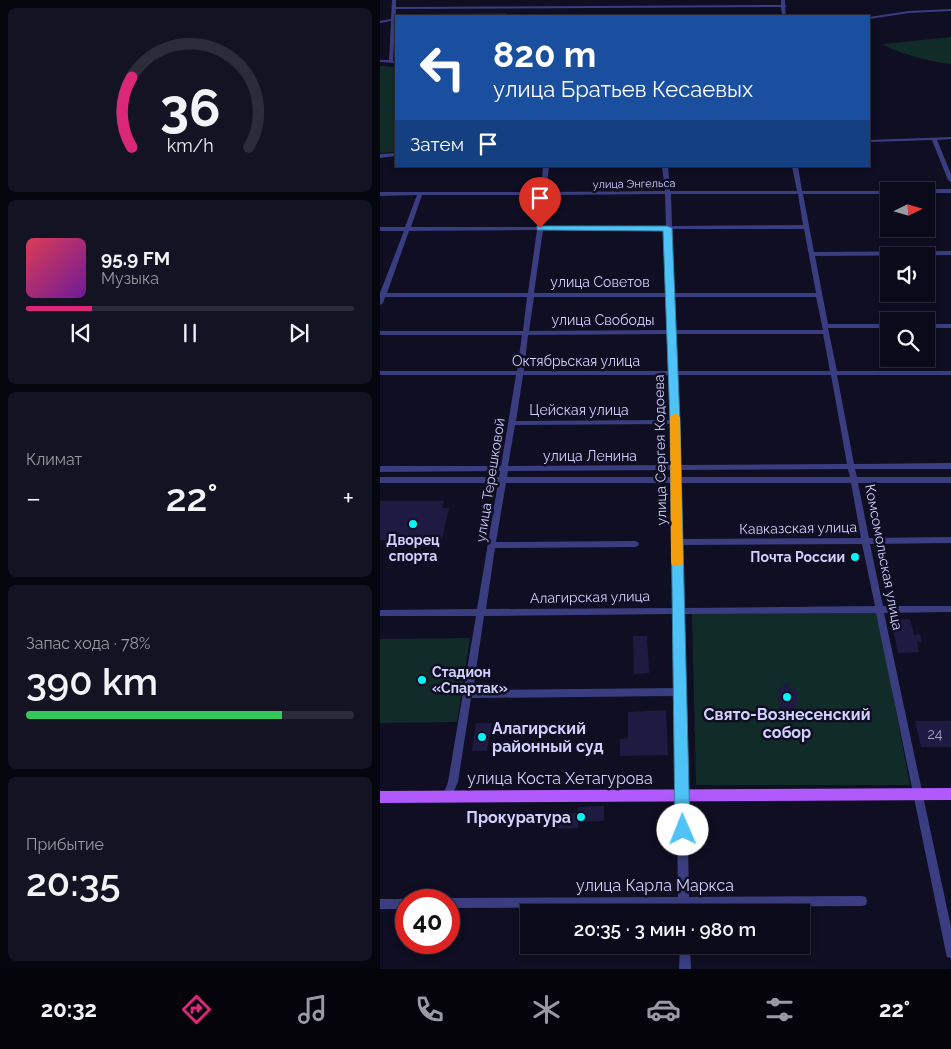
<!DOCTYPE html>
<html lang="ru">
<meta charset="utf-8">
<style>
body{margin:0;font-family:Raleway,sans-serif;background:#141323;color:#f1f3f6;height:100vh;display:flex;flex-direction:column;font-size:19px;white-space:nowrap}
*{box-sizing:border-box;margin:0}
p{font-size:16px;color:#9a9aa2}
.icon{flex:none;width:28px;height:28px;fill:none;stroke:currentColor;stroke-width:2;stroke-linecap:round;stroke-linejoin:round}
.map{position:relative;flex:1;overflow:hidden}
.side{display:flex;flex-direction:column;gap:8px;padding:8px;background:#06060e;width:380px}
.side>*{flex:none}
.top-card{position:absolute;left:15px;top:15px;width:475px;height:152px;border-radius:0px;box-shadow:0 2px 8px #0003,0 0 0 1px #2b2b39;background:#1a4fa0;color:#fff;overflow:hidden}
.needle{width:32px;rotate:85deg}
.controls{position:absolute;left:500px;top:182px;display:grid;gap:10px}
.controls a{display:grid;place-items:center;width:55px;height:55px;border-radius:0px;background:#0b0a1a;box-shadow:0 2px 8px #0003,0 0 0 1px #2b2b39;font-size:25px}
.speed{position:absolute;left:15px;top:889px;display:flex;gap:10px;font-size:25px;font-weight:700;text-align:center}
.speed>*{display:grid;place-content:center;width:65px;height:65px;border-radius:50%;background:#0b0a1a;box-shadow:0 2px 8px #0003,0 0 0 1px #2b2b39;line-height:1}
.speed .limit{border:8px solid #d22;background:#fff;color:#111}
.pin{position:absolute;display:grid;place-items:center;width:42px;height:42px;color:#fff;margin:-51px -21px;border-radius:50% 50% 50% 0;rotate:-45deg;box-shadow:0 0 5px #0007}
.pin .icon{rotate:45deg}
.me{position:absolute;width:55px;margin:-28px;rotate:359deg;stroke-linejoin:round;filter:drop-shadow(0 0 4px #0008)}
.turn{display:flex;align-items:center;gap:18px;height:105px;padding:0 15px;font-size:22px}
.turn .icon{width:65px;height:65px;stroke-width:2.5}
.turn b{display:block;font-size:35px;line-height:42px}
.then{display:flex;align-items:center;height:48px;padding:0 15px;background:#0003;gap:10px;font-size:19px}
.big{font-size:38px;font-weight:600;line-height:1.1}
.side .widget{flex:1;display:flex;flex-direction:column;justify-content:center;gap:8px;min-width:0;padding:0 18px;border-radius:8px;background:#141323}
.side .dial{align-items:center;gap:0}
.dial svg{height:130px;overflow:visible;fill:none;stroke:#2b2b39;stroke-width:7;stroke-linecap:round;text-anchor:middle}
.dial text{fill:#f1f3f6;stroke:none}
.song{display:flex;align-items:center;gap:15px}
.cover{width:60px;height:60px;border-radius:8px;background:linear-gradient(135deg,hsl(350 70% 55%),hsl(280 70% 35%))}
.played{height:5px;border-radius:2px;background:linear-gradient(90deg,#db2777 20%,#2b2b39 20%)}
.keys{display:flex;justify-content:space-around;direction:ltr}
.heat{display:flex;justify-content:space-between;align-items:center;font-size:28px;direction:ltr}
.charge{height:8px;border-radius:4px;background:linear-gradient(90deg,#34c759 78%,#2b2b39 0)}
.trip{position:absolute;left:140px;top:904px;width:290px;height:50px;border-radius:0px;background:#0b0a1a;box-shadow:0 2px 8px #0003,0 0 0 1px #2b2b39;font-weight:600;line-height:50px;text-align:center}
.dock{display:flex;height:80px;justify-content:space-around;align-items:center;background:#04040a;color:#9a9aa2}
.dock .icon{width:35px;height:35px}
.dock .current{color:#db2777}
.dock b{font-size:22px;color:#f1f3f6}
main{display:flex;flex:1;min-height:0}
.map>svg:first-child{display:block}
.green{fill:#112c28}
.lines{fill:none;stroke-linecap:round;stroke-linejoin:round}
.stream{stroke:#0d2846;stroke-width:1}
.building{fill:#1f1a42}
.minor{fill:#3a3e80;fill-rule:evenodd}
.major{fill:#b059fc;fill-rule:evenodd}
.route{fill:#4fc3f7;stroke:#337fa1}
.slow{fill:#f59e0b}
.poi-dot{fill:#05f4f5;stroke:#0f0e22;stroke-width:2}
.labels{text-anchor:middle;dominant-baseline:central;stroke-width:5;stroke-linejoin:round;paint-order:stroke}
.far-street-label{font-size:11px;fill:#d1d0fe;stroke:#0f0e22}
.street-label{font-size:14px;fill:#d1d0fe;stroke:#0f0e22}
.poi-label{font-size:14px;font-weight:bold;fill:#d1d0fe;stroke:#0f0e22}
.near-number-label{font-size:14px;fill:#a4a2cf}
.near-poi-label{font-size:16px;font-weight:bold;fill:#d1d0fe;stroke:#0f0e22}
.near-street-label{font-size:16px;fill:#d1d0fe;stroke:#0f0e22}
</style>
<main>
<section class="side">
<div class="widget dial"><svg viewBox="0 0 100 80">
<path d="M14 69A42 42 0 1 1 86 69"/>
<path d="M14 69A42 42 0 0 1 14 26" stroke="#db2777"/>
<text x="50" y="56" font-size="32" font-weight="700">36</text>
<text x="50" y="72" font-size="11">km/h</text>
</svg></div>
<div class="widget">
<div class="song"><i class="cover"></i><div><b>95.9 FM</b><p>Музыка</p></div></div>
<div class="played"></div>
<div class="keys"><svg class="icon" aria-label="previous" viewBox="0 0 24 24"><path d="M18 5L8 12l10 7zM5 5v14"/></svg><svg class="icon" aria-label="pause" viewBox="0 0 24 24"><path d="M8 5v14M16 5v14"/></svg><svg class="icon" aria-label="next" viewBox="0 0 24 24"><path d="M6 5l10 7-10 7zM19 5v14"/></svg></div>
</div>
<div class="widget"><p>Климат</p>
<div class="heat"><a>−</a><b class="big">22°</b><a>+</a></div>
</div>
<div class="widget"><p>Запас хода · 78%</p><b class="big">390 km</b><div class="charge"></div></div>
<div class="widget"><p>Прибытие</p><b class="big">20:35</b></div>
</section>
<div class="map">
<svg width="571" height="969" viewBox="0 0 571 969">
<rect width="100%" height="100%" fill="#0f0e22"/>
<path class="green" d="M126 13 127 16H26L27 14Z
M571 37V64C559 64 510 51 503 44Z
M0 66 16 67V152L0 153Z
M497 612 530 785H316L312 613Z
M90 638 77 722 0 723V639Z"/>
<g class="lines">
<path class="stream" d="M0 111H16"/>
</g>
<path class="building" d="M0 501H64L62 508H69L62 539 0 540Z
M511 619H530L534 635 540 634 542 642H537L539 652 518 653Z
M253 636H267L269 673 254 674Z
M402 683H410V689L416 688 418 707 414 709H403L399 706 397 688H403Z
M286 710 288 755 240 756V739L248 738V712Z
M535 721H571V747H541Z
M96 723H112L107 751H92Z
M224 806V821L198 822V828L177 829 178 814 197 813 198 807Z"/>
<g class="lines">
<path class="minor" d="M12 0H16V7L401 5V0H405V5L407 6 405 7 406 16H402L401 7 16 9 13 61H16V63L0 62V60H9L11 21 0 23V21L11 19Z
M571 9V11L529 13 489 19V17L529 11Z
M571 137V139L557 140 571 174V182L568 180 552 140 489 142V140Z
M16 153V156L0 158V154Z
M163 166H169L166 192 285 191 282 166H288L290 191H417L412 166H418L422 191H511H509V194H423L434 252 571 251V255L435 256 448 324H509V328H448L457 371H571V375H457L474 464 571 463V469H475L477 477H571V483H478L489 538 571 537V543L490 544 503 606H571V612L504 613 571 927V958L567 957 566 953 496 613 303 614 304 690 306 692 305 694 309 897 482 896 486 897 487 901 486 905 482 906 309 907V912H299V907L69 908V900H65L69 898 298 897 295 696 91 698 78 782 71 798 68 800 65 798 63 795 68 782 96 616H0V610L97 609 118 483H0V477H119L120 471 0 472V466H121L136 375H0V371H137L142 335H0V331H143L147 297H5L3 303 0 305V293L24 231H0V227H25L37 195 0 196V192H161ZM285 194 286 226 163 227 166 195ZM291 194H418L423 225 292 226ZM42 195H161L157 227H31ZM286 229 288 293H154L163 230ZM292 229H424L436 293H294ZM157 230 148 293H7L29 231ZM154 297H288L289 330 149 331ZM294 297H436L443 330H295ZM289 334 290 371H144L148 335ZM296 334H443L450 371H297ZM143 375H290L291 420 136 421ZM297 375H451L467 464 299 465ZM292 424V465L128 466 135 425ZM468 469 470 477H300V470ZM292 470V477H127L128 471ZM126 483H292L293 540 292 542 293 544 294 608 106 609 115 548 255 547 258 546 259 544 258 542 255 541 116 542ZM300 483H471L481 538 301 539ZM482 544 495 606 303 608 301 545ZM294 614 295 688 93 690 104 616Z
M546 189H571V193H546V191H543Z
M546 324H571V328H546Z
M0 899H26L29 900H26V909H0Z
M300 945H310L311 969H299Z"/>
<path class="major" d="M571 788V800L0 803V791Z"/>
</g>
<path class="route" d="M157 226H287L292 228 300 422 310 830 308 836 303 838 297 836 295 830 290 422 283 231 160 230H157Z"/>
<path class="slow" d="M295 413 300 417 303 562 301 566H292L291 562 290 417Z"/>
<g class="poi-dot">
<circle cx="33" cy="524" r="5"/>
<circle cx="475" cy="557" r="5"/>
<circle cx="42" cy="680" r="5"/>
<circle cx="407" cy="697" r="5"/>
<circle cx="102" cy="737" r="5"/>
<circle cx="201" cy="817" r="5"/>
</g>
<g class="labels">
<g class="far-street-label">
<text transform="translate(254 184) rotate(-1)">улица Энгельса</text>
</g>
<g class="street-label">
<text x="220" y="282">улица Советов</text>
<text x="223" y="320">улица Свободы</text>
<text x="196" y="361">Октябрьская улица</text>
<text x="199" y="410">Цейская улица</text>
<text transform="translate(280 450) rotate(-91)">улица Сергея Кодоева</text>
<text x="210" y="456">улица Ленина</text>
<text transform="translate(110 480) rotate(-81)">улица Терешковой</text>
<text transform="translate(418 528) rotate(-1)">Кавказская улица</text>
<text transform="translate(504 557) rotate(79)">Комсомольская улица</text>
<text transform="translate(210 597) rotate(-1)">Алагирская улица</text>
</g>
<g class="poi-label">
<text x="33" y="540">Дворец<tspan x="33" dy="16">спорта</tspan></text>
<text x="465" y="557" text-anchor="end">Почта России</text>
<text x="52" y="672" text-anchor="start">Стадион<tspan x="52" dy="16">«Спартак»</tspan></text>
</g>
<g class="near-number-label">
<text x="555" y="734">24</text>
</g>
<g class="near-poi-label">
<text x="407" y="714">Свято-Вознесенский<tspan x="407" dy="18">собор</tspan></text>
<text x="112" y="728" text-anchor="start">Алагирский<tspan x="112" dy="18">районный суд</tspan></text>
<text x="191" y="817" text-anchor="end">Прокуратура</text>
</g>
<g class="near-street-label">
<text x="180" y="778">улица Коста Хетагурова</text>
<text x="275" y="885">улица Карла Маркса</text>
</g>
</g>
</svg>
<div class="controls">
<a><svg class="needle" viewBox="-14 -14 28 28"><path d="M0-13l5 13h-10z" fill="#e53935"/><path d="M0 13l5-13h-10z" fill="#9a9aa2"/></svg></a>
<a><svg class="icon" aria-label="sound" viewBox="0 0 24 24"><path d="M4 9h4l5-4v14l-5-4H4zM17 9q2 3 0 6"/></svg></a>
<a><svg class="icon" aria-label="search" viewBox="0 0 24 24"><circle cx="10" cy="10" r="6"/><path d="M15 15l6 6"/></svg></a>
</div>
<div class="speed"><div class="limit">40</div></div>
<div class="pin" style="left:160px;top:228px;background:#d93025"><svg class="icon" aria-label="arrive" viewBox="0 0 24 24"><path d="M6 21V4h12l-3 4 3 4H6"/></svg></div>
<svg class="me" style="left:303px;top:830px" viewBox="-20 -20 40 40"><circle r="19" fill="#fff"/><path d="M0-13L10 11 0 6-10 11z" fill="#4fc3f7"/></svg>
<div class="trip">20:35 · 3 мин · 980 m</div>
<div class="top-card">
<div class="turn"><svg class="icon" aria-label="left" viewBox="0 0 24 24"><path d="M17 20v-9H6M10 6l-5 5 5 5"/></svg><div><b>820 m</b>улица Братьев Кесаевых</div></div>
<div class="then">Затем<svg class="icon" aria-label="arrive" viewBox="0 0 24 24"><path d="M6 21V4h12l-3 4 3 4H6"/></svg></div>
</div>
</div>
</main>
<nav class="dock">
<b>20:32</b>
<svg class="icon current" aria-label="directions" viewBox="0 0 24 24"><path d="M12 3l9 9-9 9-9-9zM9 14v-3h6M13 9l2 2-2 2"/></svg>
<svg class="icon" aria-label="music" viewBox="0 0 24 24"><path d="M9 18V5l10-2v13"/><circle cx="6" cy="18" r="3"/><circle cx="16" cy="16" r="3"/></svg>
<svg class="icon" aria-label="phone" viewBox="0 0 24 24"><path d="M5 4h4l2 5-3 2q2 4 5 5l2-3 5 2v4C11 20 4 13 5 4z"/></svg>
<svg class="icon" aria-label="climate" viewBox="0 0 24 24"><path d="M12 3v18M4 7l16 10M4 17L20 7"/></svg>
<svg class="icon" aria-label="car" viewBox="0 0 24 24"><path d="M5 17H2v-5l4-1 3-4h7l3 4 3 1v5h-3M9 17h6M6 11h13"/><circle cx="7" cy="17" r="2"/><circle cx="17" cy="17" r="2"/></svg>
<svg class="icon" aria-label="filters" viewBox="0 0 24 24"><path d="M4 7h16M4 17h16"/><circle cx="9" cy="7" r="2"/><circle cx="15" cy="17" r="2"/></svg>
<b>22°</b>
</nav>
